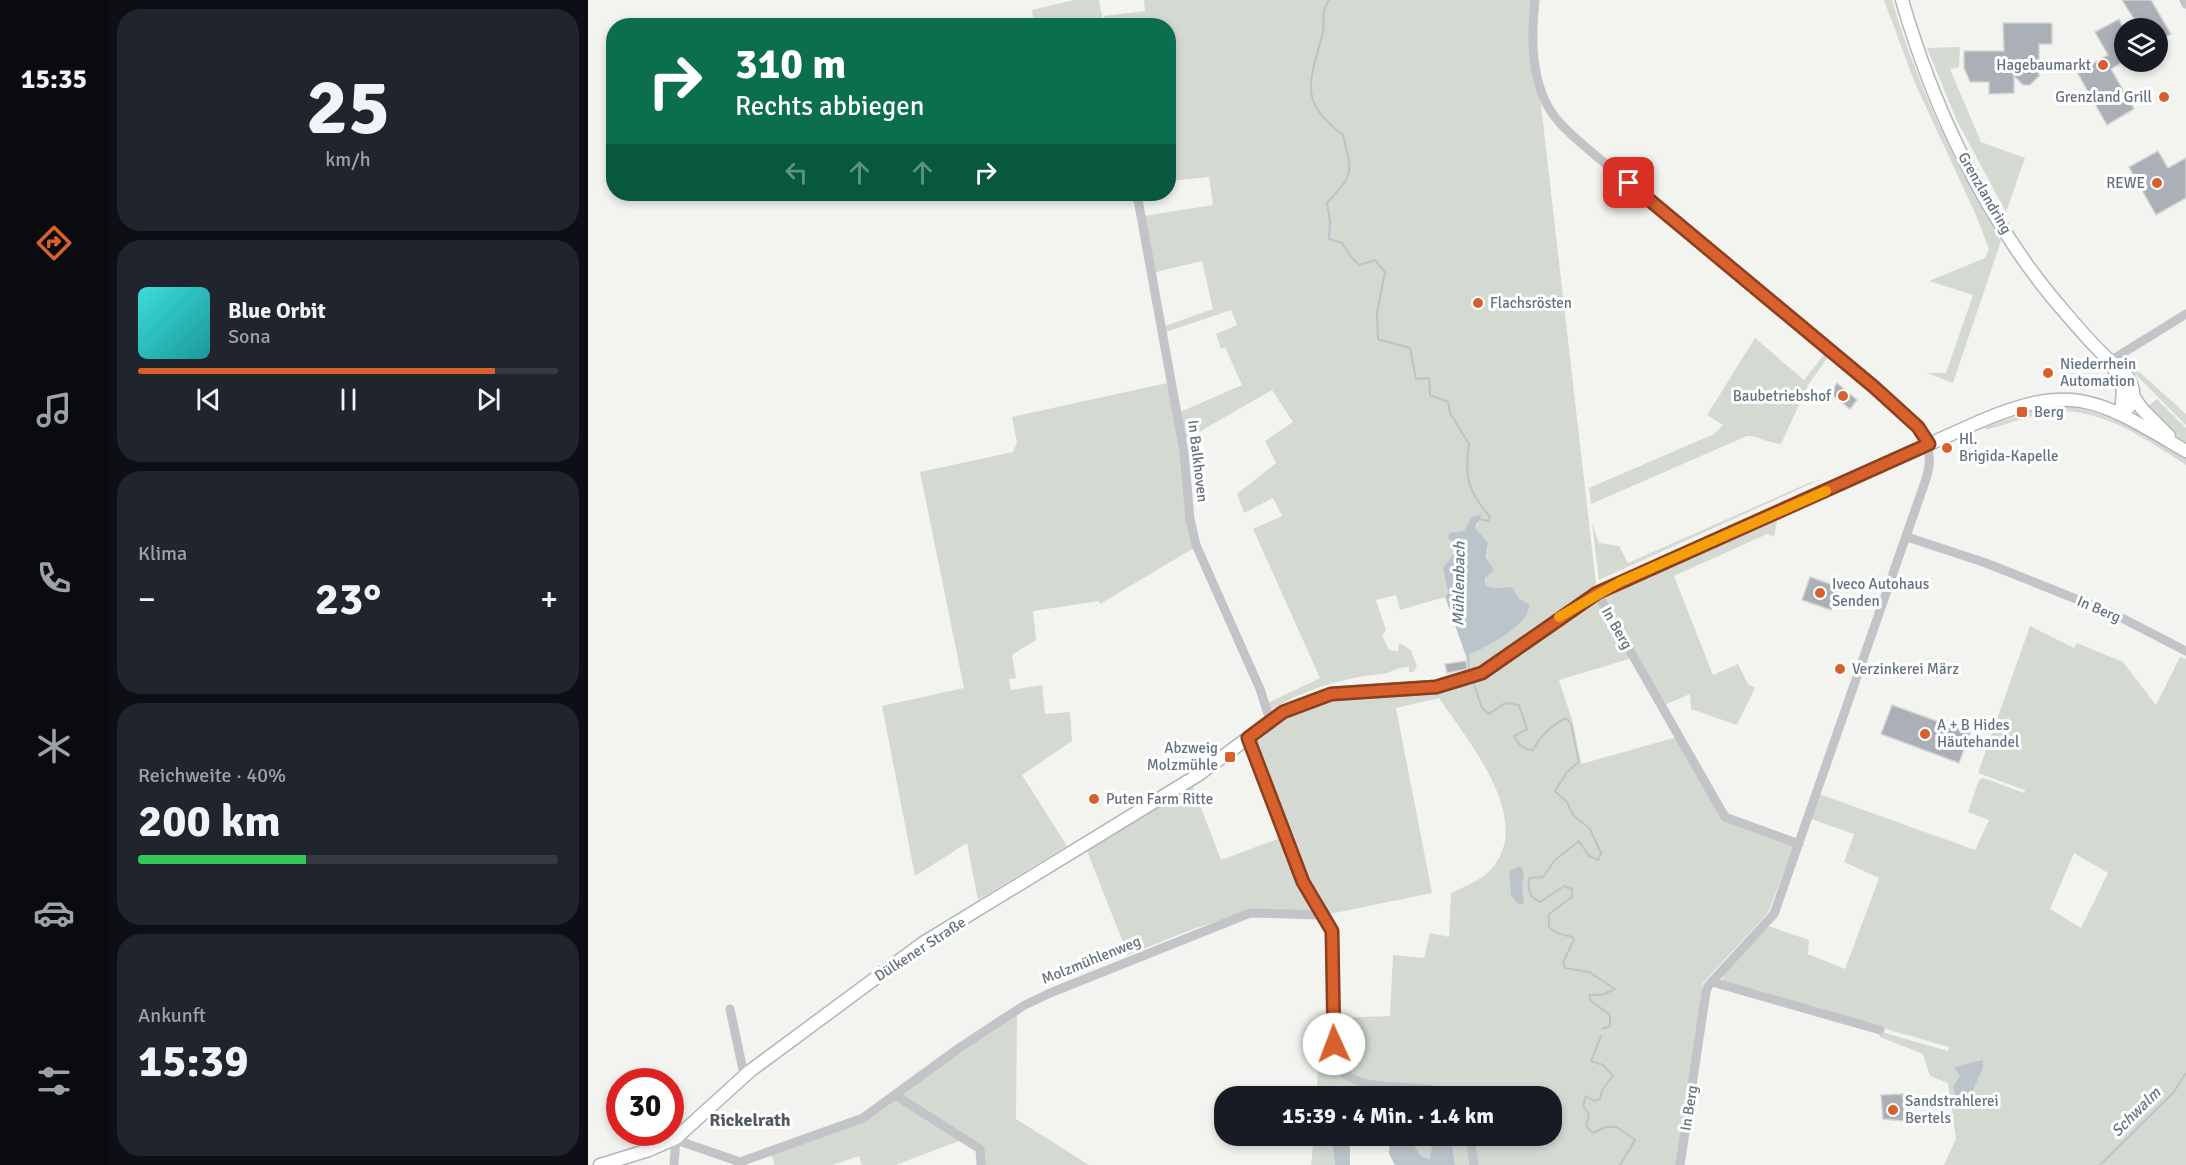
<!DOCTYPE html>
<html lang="de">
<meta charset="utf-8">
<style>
body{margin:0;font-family:Signika,sans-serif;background:#20242c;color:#f1f3f6;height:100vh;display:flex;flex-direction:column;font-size:22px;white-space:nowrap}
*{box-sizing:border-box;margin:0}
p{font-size:20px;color:#9ea1a6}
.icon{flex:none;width:33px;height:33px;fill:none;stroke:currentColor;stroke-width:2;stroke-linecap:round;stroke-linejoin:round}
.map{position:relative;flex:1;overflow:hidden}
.details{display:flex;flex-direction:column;gap:9px;padding:9px;background:#0d0f14;width:480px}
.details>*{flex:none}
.banner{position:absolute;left:18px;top:18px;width:570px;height:183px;border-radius:24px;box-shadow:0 3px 9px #0003;background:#0b6e4f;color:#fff;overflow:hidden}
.tools{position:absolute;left:1526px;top:18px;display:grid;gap:12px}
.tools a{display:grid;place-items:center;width:54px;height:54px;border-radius:50%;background:#171b24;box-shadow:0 3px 9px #0003;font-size:30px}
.speed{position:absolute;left:18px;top:1068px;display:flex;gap:12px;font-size:30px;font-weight:700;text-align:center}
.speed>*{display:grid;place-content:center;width:78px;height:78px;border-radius:50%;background:#171b24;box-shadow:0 3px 9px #0003;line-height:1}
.speed .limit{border:9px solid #d22;background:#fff;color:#111}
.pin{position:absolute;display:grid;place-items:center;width:51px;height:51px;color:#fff;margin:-26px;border-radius:12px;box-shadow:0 3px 9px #0006}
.me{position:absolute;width:66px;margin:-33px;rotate:358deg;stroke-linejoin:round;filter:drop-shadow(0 0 4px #0008)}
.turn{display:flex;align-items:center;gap:21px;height:126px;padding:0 30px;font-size:27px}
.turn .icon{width:78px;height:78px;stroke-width:2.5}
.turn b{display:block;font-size:42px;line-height:51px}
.lanes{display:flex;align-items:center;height:57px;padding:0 30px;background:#0003;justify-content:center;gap:30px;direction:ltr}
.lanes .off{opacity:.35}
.big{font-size:45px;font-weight:700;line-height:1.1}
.details .widget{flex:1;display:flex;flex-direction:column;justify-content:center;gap:9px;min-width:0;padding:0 21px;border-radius:24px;background:#20242c}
.details .dial{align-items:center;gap:0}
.dial b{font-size:78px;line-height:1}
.song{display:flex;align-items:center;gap:18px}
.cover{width:72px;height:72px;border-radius:9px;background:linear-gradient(135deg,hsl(180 70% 55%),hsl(180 70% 35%))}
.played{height:6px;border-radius:3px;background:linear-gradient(90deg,#d7602c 85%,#363941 85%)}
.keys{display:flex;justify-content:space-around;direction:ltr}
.heat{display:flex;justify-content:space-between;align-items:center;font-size:33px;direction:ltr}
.charge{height:9px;border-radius:4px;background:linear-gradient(90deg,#34c759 40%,#363941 0)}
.trip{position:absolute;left:626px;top:1086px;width:348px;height:60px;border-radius:24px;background:#171b24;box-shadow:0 3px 9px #0003;font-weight:700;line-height:60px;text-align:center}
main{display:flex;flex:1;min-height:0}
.menu{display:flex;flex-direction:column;width:108px;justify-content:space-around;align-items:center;background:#090b0e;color:#9ea1a6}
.menu .icon{width:42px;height:42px}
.menu .current{color:#d7602c}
.menu b{font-size:27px;color:#f1f3f6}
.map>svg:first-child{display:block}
.green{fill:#d4dad1;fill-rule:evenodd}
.water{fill:#bbc4ca}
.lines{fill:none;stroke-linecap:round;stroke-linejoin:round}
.stream{stroke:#bbc4ca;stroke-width:2}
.building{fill:#aab0b5;stroke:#d4d5d3;stroke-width:1.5}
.major-casing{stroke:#b2b6b9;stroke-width:15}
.minor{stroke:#c2c4c8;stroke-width:9}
.major{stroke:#fff;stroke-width:12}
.route-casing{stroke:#8c3e1d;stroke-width:15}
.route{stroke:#d7602c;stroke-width:10}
.slow{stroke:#f59e0b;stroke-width:10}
.poi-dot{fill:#d7602c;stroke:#fff;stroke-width:2}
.labels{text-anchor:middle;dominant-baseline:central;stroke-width:6;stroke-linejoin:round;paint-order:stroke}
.poi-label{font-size:15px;fill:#64717f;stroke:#fff;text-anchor:start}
.street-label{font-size:15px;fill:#64717f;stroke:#fff}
.water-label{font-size:16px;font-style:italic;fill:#657984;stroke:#fff}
.quarter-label{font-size:18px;font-weight:bold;fill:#525b65;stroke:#fff}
</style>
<main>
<nav class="menu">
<b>15:35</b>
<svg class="icon current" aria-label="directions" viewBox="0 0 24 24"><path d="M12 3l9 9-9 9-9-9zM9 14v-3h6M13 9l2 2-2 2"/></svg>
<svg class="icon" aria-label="music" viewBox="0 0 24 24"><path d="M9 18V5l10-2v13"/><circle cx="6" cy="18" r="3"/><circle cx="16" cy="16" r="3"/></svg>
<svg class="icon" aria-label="phone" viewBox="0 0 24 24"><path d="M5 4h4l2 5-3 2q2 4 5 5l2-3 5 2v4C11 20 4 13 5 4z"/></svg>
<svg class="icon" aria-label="climate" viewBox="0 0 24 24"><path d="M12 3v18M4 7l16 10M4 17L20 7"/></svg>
<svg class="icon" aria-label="car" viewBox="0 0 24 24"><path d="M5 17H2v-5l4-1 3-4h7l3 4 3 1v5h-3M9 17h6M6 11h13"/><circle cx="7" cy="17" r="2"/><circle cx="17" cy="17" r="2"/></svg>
<svg class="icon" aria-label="filters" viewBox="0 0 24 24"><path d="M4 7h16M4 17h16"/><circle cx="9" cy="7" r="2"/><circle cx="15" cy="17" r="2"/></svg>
</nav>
<section class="details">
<div class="widget dial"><b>25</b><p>km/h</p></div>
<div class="widget">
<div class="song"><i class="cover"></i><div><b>Blue Orbit</b><p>Sona</p></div></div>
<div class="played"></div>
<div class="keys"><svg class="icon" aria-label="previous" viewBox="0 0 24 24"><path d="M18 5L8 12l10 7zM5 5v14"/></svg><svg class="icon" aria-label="pause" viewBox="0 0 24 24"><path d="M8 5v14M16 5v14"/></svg><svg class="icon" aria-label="next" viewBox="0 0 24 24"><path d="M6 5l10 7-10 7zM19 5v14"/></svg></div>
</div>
<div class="widget"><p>Klima</p>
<div class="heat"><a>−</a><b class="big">23°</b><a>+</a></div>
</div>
<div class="widget"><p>Reichweite · 40%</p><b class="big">200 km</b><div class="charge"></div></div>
<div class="widget"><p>Ankunft</p><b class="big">15:39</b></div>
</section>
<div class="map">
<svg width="1598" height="1165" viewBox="0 0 1598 1165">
<rect width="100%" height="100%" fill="#f3f4f0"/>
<path class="green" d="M486 0H511L516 25H446L444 10Z
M556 0H943L944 48 953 105 1008 584 903 660 880 673 878 656 924 629 931 599 924 587 905 588 897 585 900 543 887 527 891 523 872 534 865 542H870L872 546C862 562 854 571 860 593L857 597 812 610 808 595 788 600 798 630 794 635 801 650 810 651 811 643 823 650 829 667 825 672H821V667C807 667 804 673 794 674 757 677 715 690 683 710L680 703 732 678 665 529 694 516 685 498 656 513 649 494 688 463 677 441 705 422 684 390 597 440 590 413 654 385 637 347 633 349 628 334 649 325 643 310 575 333 574 327 625 309 614 261 564 273 555 216 625 205 621 177 581 181 580 26 521 25 516 16 557 11Z
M1296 0H1304C1329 85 1367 165 1413 241L1365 383 1339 373H1358L1385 295 1341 281 1397 258 1401 249 1387 213 1326 81Z
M1372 47 1371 67 1362 69 1393 142 1437 158 1418 212 1369 121 1339 48Z
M1167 338 1216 380 1239 351 1242 354 1220 385 1193 444C1181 443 1167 435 1159 436L1003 504 1001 488 1126 434 1135 425 1119 415Z
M1538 360 1598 414V425L1537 364Z
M579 383 593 451 606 548 512 604 511 601 445 611 448 640 424 655 428 678 421 679 423 690 454 685 457 714 482 712 484 741 434 775 479 846 390 900 379 843 327 876 294 706 376 688 332 472 425 452 429 443 424 417Z
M1569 399 1598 428V445L1558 408Z
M1475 406C1521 412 1559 433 1598 457V465C1556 438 1505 401 1452 414 1434 418 1416 425 1398 430L1397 427 1454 408Z
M1237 479 1227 482 1011 580 1004 523 1011 543 1031 546 1040 563 1223 482Z
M1214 505 1215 508 1189 521 1186 537 1179 534 1086 576 1125 675 1150 664 1160 684 1167 688 1149 725 1103 709 1102 694 1079 704 1073 702 1014 595Z
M1008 599 1044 658 971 680 985 723 993 764 1089 737 1135 818 1203 843 1205 848 1180 913 1115 983 1089 1165H889L885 1136H963V1096H872L864 1092 770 1079 751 1064 748 1018 802 1016 805 955 836 958 842 933 861 937 863 893C879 885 898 879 908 863 942 814 878 738 851 698L808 708 844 893 737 915 718 881 667 739 695 715 734 699 848 691 871 686 897 675Z
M1442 626 1486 648 1489 643 1535 662 1568 705 1592 657 1598 659V1165H1356L1368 1139 1360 1083 1342 1076 1335 1054 1292 1037 1290 1031 1360 1051 1361 1047 1134 982 1135 975 1180 926 1221 940 1220 954 1257 969 1291 878 1256 862 1266 834 1223 819 1231 794 1387 850 1401 820 1380 812 1391 780 1395 778 1436 793 1437 790 1390 773ZM1486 853 1520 873 1493 928 1462 909Z
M604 784 633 860 695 837 726 909 724 912 662 911 605 929 540 955 499 851Z
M429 1013 428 1119 501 1165H392L391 1150 376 1139 308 1165H274L271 1156 244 1165H187L183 1154 276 1119Z
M743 1054C756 1102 821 1091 860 1096H729L730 1055Z
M726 1136H743L747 1165H723Z
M820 1136H838L844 1148 841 1159 833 1156Z
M863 1136H879L884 1165H867Z"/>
<path class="water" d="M894 514 887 527 900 543 898 558 906 570 897 578V585L905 588 924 587 931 599 941 604C944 624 895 649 878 656L857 597 860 593 855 568 872 546 870 542 862 540 860 536 862 533 876 531 883 518Z
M932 866 936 873 934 888 936 903 931 905 923 895 921 871Z
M1395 1060V1068L1376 1109 1369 1102 1365 1087 1372 1076 1366 1067Z
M743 1136H759L762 1138V1165H747Z
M802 1136H820L833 1156 841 1159 844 1148 838 1136H863L867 1165H807L801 1154Z"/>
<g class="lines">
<path class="stream" d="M741 0C732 12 738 23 734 36 721 84 711 102 755 135 764 174 767 173 739 203L742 221 741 239 754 243 763 257 771 265 787 260 797 272 789 313 790 339 822 348 828 379 841 378 842 395 860 402 862 413 881 444C876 478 880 491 902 517L900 521 891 519
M880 655 881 671
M885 682 894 708 901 714 917 703 931 705 939 729 926 736C930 745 936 750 945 750 952 736 964 725 978 718L983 724 991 762 979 772 967 791 979 802 985 815 1002 829 1013 853 1010 860 1001 856 991 841 967 860 955 877 941 878C940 890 940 896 952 902L976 886 984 889V897L961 914V927L969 933 984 937 986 940 975 962 977 968 1001 972 1027 989 1014 995H1001L1003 1001 1022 1015V1026L1014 1029
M1013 1036 1003 1061 1015 1065 1025 1076 1014 1090 1012 1099 1006 1101 998 1096 995 1106 1001 1114 998 1126 1005 1133 1018 1127H1029L1047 1140 1032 1165
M1512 1165 1585 1093 1598 1073"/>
</g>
<path class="building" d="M1534 0H1563L1583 34 1569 42V28H1536V61L1523 69 1546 109 1519 125 1489 72 1520 55 1507 32 1531 19 1534 26 1546 19Z
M1415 23H1464V44H1451V76L1442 85H1435L1426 76V93L1401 94V82H1382L1376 68V51H1416Z
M1570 151 1580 168 1598 158V198L1568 215 1541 167Z
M1249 383 1269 400 1262 409 1242 393Z
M1222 577 1251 587 1243 610 1214 600Z
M878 661 879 669 859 673 857 664Z
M1304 705 1382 733 1371 763 1293 734Z
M1315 1094 1316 1121 1295 1119 1293 1095Z"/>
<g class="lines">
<defs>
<path id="major" d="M1314 0C1344 104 1394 211 1463 296 1481 317 1500 341 1521 360 1531 368 1540 373 1544 387 1548 399 1543 407 1533 414
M1526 369 1535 390 1533 414
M1545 396 1554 409 1581 436
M12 1165 61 1150 88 1138 162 1071 335 943 610 775 695 712 743 694 848 687 894 673 1009 593 1386 424C1485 380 1511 400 1598 451"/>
</defs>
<use href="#major" class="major-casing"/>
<path class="minor" d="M947 0C943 35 943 82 964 113 975 129 992 142 1007 155L1286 387C1316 414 1353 434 1338 479L1186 914 1120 986 1118 992 1092 1165
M1596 0 1598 4
M549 194 596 452 602 519 608 545 672 689 682 720
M1522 361 1598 314
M1319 537 1398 563 1528 615 1598 651
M1009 593 1137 817 1211 844
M660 738 715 882 744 931 745 1027 750 1068C776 1097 832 1080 867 1096
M1124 982 1292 1030
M142 1009 155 1070 158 1074
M307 1095 392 1149 393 1165
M882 1136 886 1165
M88 1138 94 1142 152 1162 275 1118 371 1048 435 1006 462 993 662 913 733 915
M86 1165 88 1138"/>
<use href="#major" class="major"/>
</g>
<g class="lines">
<defs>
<path id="route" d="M746 1044 744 931 715 882 660 738 695 712 743 694 848 687 894 673 1009 593 1341 444 1330 427 1286 387 1041 183"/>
</defs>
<use href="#route" class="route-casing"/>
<use href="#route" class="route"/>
<path class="slow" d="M971 617 1032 582 1238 491"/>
</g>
<g class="poi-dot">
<circle cx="1515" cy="65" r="6"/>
<circle cx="1576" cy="97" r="6"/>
<circle cx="1569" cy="183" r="6"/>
<circle cx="890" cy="303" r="6"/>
<circle cx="1460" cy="373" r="6"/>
<circle cx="1255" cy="396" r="6"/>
<rect x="1428" y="406" width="12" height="12" rx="3"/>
<circle cx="1359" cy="448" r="6"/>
<circle cx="1232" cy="593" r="6"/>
<circle cx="1252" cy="669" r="6"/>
<circle cx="1337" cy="734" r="6"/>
<rect x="636" y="751" width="12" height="12" rx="3"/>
<circle cx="506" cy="799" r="6"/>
<circle cx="1305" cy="1110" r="6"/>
</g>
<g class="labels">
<g class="poi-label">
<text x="1503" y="65" text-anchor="end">Hagebaumarkt</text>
<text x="1564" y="97" text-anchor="end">Grenzland Grill</text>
<text x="1557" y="183" text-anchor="end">REWE</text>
<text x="902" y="303">Flachsrösten</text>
<text x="1472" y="364">Niederrhein<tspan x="1472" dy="17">Automation</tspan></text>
<text x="1243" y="396" text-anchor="end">Baubetriebshof</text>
<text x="1446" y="412">Berg</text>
<text x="1371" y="439">Hl.<tspan x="1371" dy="17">Brigida-Kapelle</tspan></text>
<text x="1244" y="584">Iveco Autohaus<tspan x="1244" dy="17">Senden</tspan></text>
<text x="1264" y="669">Verzinkerei März</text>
<text x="1349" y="725">A + B Hides<tspan x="1349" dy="17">Häutehandel</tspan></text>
<text x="630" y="748" text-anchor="end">Abzweig<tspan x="630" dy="17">Molzmühle</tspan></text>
<text x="518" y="799">Puten Farm Ritte</text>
<text x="1317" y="1101">Sandstrahlerei<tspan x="1317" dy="17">Bertels</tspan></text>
</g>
<g class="street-label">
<text transform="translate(1397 193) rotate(60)">Grenzlandring</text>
<text transform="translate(610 461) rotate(83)">In Balkhoven</text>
<text transform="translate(1511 609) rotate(23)">In Berg</text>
<text transform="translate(1029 628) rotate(60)">In Berg</text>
<text transform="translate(332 949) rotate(-33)">Dülkener Straße</text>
<text transform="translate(503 960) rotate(-22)">Molzmühlenweg</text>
<text transform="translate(1101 1108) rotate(-81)">In Berg</text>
</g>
<g class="water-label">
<text transform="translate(871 584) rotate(-89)">Mühlenbach</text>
<text transform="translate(1548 1112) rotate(-45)">Schwalm</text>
</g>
<g class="quarter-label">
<text x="162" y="1120">Rickelrath</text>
</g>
</g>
</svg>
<div class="tools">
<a><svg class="icon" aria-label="layers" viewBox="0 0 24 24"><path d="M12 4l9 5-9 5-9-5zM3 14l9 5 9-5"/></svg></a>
</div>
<div class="speed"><div class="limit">30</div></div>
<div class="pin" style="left:1041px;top:183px;background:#d93025"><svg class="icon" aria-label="arrive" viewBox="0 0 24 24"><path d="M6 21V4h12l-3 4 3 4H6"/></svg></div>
<svg class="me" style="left:746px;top:1044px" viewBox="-20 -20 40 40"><circle r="19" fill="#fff"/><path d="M0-13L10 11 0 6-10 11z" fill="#d7602c"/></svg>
<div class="trip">15:39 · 4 Min. · 1.4 km</div>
<div class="banner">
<div class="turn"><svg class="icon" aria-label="right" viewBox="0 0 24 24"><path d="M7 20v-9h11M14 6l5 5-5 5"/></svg><div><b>310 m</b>Rechts abbiegen</div></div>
<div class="lanes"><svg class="icon off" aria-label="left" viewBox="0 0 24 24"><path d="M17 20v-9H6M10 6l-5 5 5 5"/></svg><svg class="icon off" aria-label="ahead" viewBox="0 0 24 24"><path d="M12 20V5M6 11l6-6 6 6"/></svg><svg class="icon off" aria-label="ahead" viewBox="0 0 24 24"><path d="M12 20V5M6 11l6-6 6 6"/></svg><svg class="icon" aria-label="right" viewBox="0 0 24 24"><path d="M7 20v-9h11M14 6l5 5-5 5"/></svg></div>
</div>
</div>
</main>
